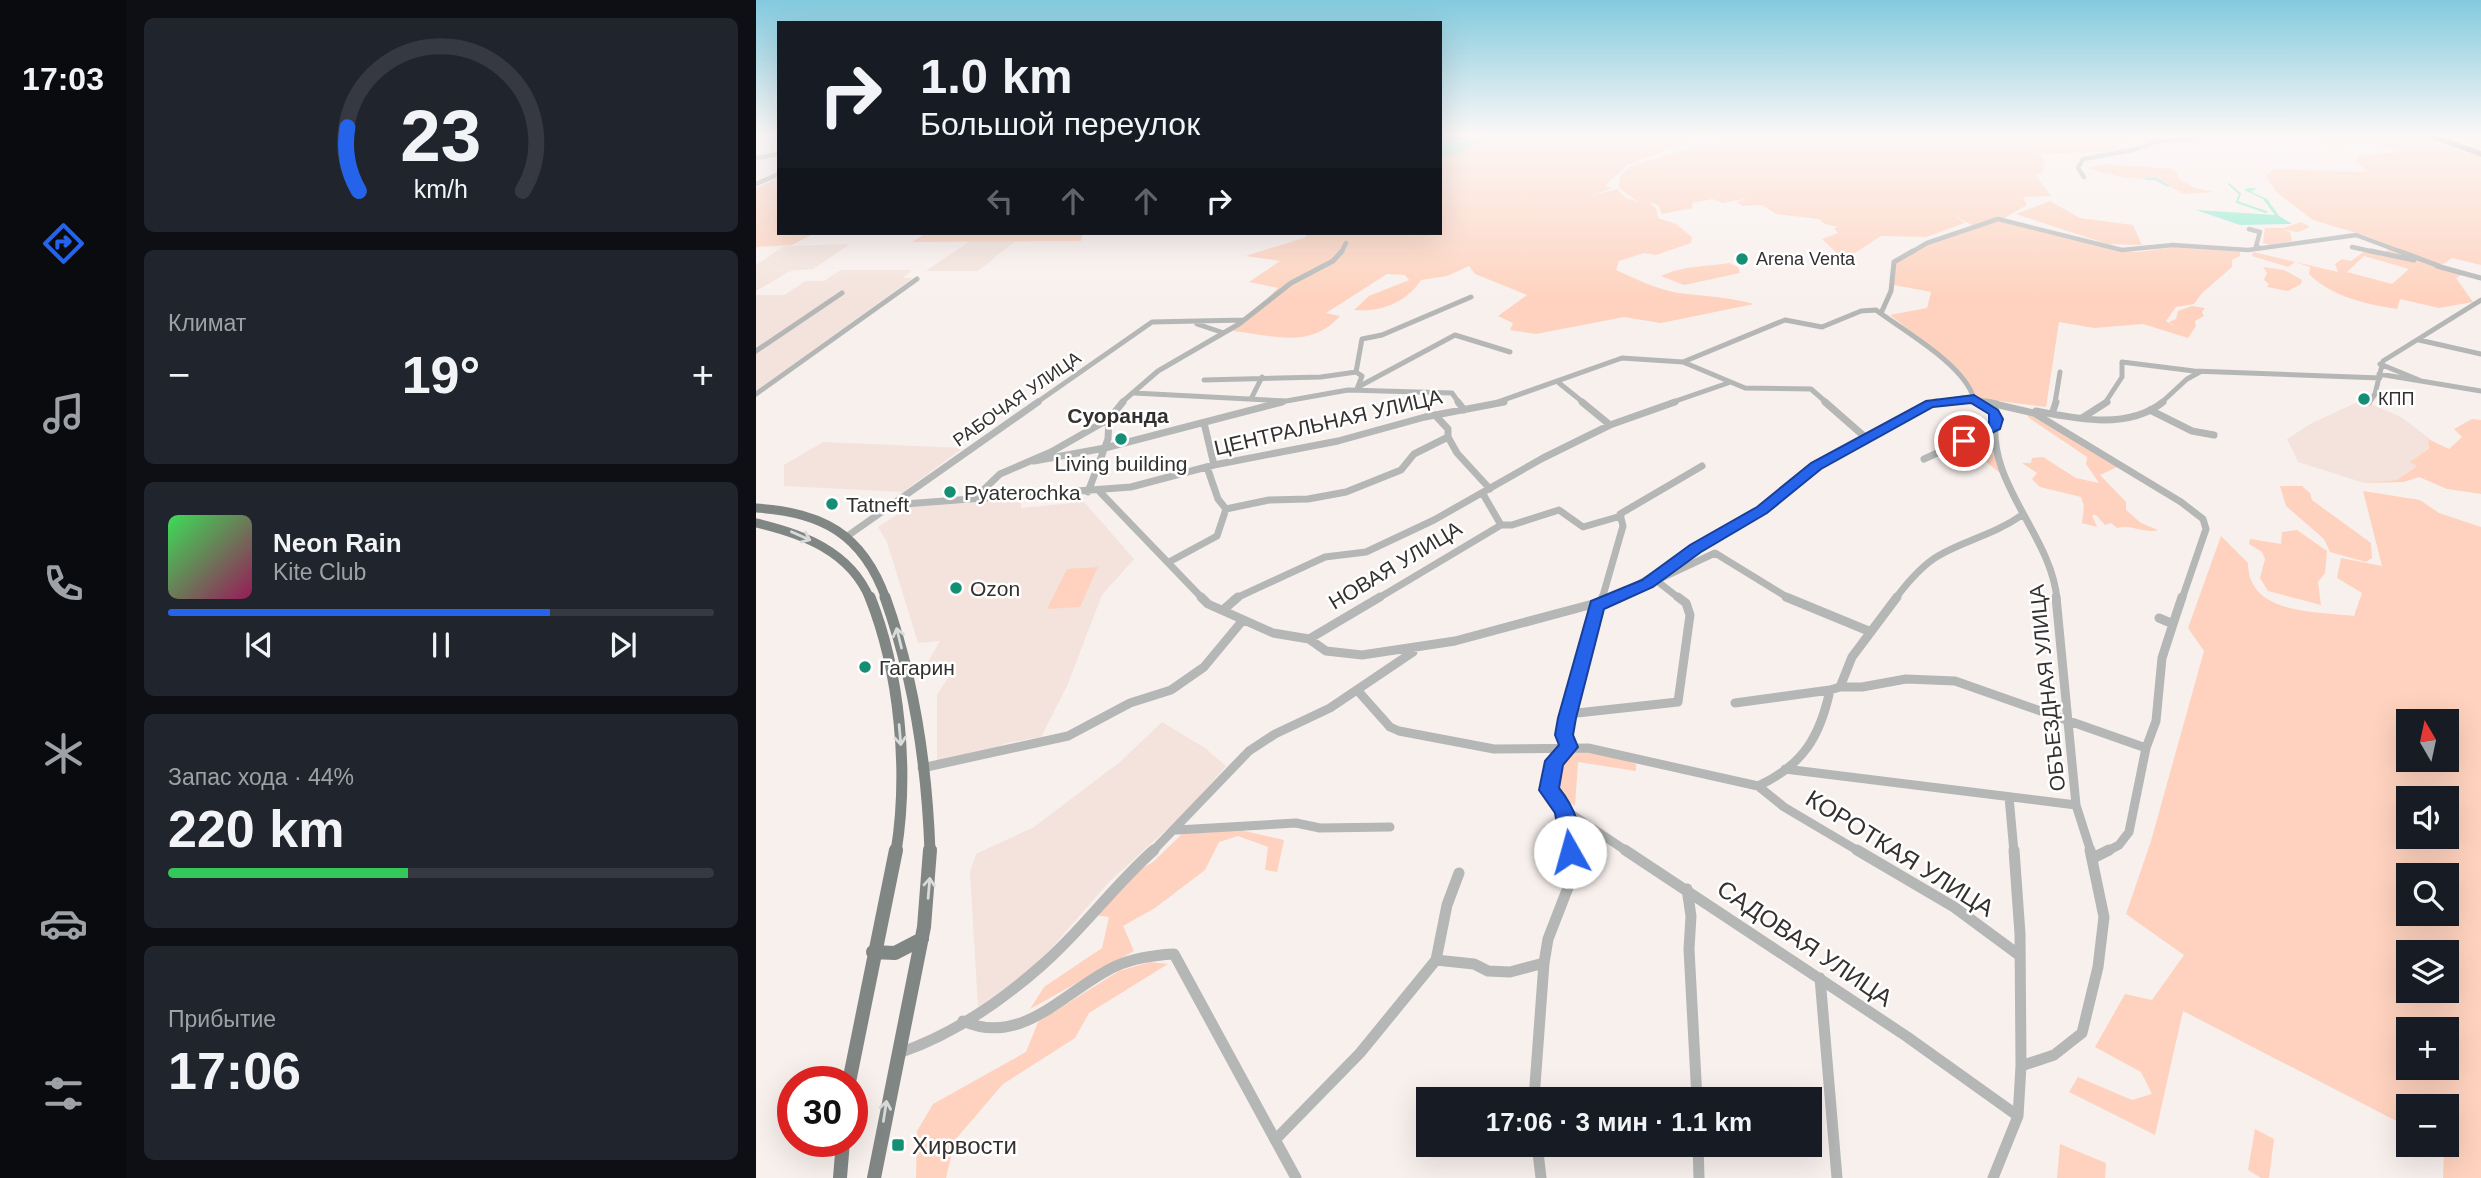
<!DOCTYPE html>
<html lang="ru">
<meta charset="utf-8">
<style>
body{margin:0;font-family:Arial,sans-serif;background:#20242c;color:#f1f3f6;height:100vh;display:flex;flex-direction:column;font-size:26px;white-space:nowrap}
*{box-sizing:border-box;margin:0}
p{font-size:23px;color:#9ea1a6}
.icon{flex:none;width:38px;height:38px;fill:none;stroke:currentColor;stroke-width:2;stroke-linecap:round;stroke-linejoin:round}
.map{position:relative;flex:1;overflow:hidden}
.drawer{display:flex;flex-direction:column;gap:18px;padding:18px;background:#0d0f14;width:630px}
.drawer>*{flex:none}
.guide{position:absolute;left:21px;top:21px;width:665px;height:214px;border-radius:0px;box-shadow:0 7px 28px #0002;background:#171b24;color:#f1f3f6;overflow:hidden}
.needle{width:46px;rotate:351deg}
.controls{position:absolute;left:1640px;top:709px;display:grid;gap:14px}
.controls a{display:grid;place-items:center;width:63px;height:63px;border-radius:0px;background:#171b24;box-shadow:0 7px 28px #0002;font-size:35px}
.speed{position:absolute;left:21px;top:1066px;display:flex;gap:14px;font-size:35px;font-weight:700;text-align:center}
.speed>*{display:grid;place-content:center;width:91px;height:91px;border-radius:50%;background:#171b24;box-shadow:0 7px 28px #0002;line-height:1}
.speed .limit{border:10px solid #d22;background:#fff;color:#111}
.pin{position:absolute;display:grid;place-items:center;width:60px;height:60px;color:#fff;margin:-30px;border:4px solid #fff;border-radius:50%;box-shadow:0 2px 7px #0007}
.me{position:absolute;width:77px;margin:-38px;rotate:353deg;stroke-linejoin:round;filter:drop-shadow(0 0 5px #0008)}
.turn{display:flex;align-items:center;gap:24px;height:147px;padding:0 28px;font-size:32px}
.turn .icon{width:91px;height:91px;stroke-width:2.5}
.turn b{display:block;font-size:49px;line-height:60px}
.lanes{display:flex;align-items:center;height:66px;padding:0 28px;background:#0003;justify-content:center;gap:35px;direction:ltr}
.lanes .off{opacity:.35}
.big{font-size:52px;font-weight:600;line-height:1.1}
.drawer .widget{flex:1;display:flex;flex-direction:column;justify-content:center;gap:10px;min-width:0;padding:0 24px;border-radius:10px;background:#20242c}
.drawer .dial{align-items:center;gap:0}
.dial svg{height:182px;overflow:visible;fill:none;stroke:#363941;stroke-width:7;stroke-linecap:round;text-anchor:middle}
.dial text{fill:#f1f3f6;stroke:none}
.song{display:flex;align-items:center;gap:21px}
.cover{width:84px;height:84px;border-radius:10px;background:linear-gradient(135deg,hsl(130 70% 55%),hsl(330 70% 35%))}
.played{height:7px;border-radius:4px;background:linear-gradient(90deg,#2563eb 70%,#363941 70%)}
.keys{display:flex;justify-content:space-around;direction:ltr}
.heat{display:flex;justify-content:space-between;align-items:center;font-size:38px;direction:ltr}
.charge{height:10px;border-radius:5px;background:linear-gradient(90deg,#34c759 44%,#363941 0)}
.trip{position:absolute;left:660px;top:1087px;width:406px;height:70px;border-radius:0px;background:#171b24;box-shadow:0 7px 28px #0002;font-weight:600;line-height:70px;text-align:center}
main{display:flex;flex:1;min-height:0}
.tab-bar{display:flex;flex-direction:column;width:126px;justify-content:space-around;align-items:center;background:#090b0e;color:#9ea1a6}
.tab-bar .icon{width:49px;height:49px}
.tab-bar .on{color:#2563eb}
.tab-bar b{font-size:32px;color:#f1f3f6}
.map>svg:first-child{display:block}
.built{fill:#f3e3dc}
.green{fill:#fed2be;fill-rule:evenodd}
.water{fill:#8debcf}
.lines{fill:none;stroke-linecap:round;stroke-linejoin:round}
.stream{stroke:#8debcf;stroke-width:2}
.minor-far4{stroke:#b4b7b6;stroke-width:4.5}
.minor-far3{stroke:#b4b7b6;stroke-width:5}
.minor-far2{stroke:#b4b7b6;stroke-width:7}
.minor-far1{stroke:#b4b7b6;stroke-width:9}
.minor{stroke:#b4b7b6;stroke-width:11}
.major-far3{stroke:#808684;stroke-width:5}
.major-far2{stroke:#808684;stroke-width:9}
.major-far1{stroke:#808684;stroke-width:11}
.major{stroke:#808684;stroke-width:14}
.oneway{stroke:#d9dbda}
.route{fill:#2563eb;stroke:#184099;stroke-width:2}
.poi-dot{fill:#148f74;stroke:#fff;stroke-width:2.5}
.labels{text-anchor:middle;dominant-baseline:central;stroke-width:5;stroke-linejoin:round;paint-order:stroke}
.far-poi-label{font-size:18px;fill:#343130;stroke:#fff;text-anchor:start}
.far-street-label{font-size:18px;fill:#343130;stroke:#fff}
.far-quarter-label{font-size:21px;font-weight:bold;fill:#343130;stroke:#fff}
.street-label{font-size:21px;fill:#343130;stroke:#fff}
.poi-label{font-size:21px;fill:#343130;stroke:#fff;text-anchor:start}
.near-street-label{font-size:24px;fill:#343130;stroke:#fff}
.near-poi-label{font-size:24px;fill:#343130;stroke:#fff;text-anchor:start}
</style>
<main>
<nav class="tab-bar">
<b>17:03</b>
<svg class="icon on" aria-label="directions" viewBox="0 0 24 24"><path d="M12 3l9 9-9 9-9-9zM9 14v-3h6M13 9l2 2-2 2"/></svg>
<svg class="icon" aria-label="music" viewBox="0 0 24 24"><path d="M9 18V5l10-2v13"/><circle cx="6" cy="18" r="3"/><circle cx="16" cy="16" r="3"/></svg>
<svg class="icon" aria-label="phone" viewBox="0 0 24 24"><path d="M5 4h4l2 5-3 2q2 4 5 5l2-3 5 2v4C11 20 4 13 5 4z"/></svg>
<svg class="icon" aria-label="climate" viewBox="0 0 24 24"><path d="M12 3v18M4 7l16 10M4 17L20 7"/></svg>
<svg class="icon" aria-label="car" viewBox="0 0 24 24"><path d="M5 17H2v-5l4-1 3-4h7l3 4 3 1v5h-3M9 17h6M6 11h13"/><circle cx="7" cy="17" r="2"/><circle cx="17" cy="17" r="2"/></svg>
<svg class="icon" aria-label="filters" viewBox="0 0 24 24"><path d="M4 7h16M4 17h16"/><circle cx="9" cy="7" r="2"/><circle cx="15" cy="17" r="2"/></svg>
</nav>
<section class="drawer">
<div class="widget dial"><svg viewBox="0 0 100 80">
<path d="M14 69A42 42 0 1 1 86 69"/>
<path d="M14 69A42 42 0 0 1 9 41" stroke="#2563eb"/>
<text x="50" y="56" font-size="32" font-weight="700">23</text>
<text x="50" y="72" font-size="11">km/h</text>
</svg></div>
<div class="widget"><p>Климат</p>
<div class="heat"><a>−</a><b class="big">19°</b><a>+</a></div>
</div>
<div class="widget">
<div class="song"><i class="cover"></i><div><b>Neon Rain</b><p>Kite Club</p></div></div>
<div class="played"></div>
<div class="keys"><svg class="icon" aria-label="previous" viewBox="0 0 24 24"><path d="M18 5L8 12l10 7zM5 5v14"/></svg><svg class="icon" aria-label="pause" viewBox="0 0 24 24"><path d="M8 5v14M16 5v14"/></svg><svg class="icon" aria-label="next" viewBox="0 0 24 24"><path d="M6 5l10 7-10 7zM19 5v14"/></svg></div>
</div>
<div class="widget"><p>Запас хода · 44%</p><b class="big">220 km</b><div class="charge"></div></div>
<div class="widget"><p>Прибытие</p><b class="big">17:06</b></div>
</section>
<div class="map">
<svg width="1725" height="1178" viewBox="0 0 1725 1178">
<rect width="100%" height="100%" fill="#f8f0ed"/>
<path class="built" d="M214 241H259L222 271H170Z
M94 244 57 269 34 271 0 291V265L28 246Z
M85 270H156L147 278H157L0 391V295H28L50 281H68Z
M1606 400 1645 417 1674 439 1673 447 1655 462 1662 465 1641 480 1608 483 1542 462 1531 439 1554 424Z
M67 442 207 448 147 492 28 486V465Z
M259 500 265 503V508L328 502 378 559 346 595 311 686 285 737 251 743 230 752 181 761V695L195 673 165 674 184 641 162 643 131 542 122 527 153 507Z
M406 722 449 748 470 766 431 811 353 882 279 967 222 1007 214 872 220 854 278 827 364 762Z"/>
<path class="green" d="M732 135H967L906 148 909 151 871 165 849 186 857 188 834 196 861 189 870 198 882 202 863 188 864 176 874 167 973 135H1404L1408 138 1361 144 1358 152 1282 154 1289 161 1285 174H1279L1295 196 1267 197 1271 205 1248 218 1216 225 1197 215 1209 223 1170 237 1125 236 1088 260 1066 239 1082 233 1078 228 1082 227 1069 224 1063 219 1020 214 1006 205 987 206 980 202 993 198 966 203 957 199 936 203 937 208 906 214 902 205 892 202 900 208 902 218 920 224 936 237 935 243 900 255 888 253 863 261 860 270C880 279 900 289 922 293 948 296 972 297 998 304L905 323 868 317 780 334 754 330 757 323 742 316 771 295 719 274 713 266 691 276 665 280C651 302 624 313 598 310L613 296 653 280 649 275 631 274 570 313 584 316C554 350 515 335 477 331L522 288 493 282 524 261 490 256 550 237 549 233H684V156L706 153Z
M1547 135H1725V265L1696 258 1684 266 1610 236 1557 220 1520 192 1510 176 1518 169 1611 172 1600 160 1604 156 1639 152C1614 133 1575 156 1547 135Z
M1350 164 1415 169 1421 172 1423 179 1439 188 1458 192 1428 194 1400 179 1370 178 1330 168Z
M23 178V233H59L36 245 0 247V188Z
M1294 201 1324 218 1377 225 1386 245 1351 244 1260 214Z
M1249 220 1361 251 1382 252 1419 247 1484 252V256L1476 260V267L1446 293 1438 304 1420 307 1410 321 1423 329 1413 322 1420 319 1422 311 1436 306 1449 308 1446 312 1448 316 1439 321 1440 326 1432 338 1387 324 1338 328 1303 322 1290 407 1220 398C1213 369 1157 334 1134 315L1171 308 1175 292 1138 285 1140 263C1172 240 1210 228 1249 220Z
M1545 222 1554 227 1542 232 1526 229 1534 232 1536 241 1515 245 1507 243 1509 228H1528Z
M170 233H327L325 241 156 242Z
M1633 248 1710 273 1700 278 1717 302 1683 308 1644 299 1641 309C1610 304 1576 297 1553 274L1554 267 1539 262 1532 267 1496 256 1497 252 1582 272 1579 264 1586 259 1595 261 1609 251 1625 256ZM1608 256 1653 269 1636 284 1591 272Z
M973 263 982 267 984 273 928 285 905 276C929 265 949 267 973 263Z
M1507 267 1528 270 1546 280 1545 284 1532 291 1511 287 1513 284 1508 280 1511 273Z
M1274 413 1361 467 1344 475 1370 502V510L1385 523 1402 530C1388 534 1376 524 1361 528L1355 523 1349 525 1340 515H1336L1341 527 1326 523 1328 506 1325 497 1284 487 1276 479 1281 473 1266 463H1275L1276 458 1287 457 1320 478 1343 483 1330 464 1331 457 1273 418 1271 414Z
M1716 419 1725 420V494L1691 489 1663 477 1648 482 1608 483 1641 480 1661 466 1654 462 1673 448 1672 439 1693 449 1706 437 1698 429Z
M1227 436 1235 440 1244 473 1218 452 1205 448Z
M1524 486H1546L1554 493 1556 500 1615 543 1616 558 1610 562 1574 552 1568 539 1530 506Z
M1607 491 1664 500 1683 513 1725 527V1178H1687L1690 1106H1652V1127L1427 1011 1399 1135 1313 1092 1322 1077 1376 1100 1396 1094 1385 1072 1339 1047 1369 994 1396 1000 1428 955 1370 914 1395 841 1448 651 1432 628 1465 536 1492 563C1492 615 1560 611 1598 616L1606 593 1581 578 1585 558 1626 566ZM1652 721H1690V760H1652ZM1652 798H1690V836H1652ZM1652 875H1690V914H1652ZM1652 952H1690V990H1652ZM1652 1029H1690V1068H1652Z
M1541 530 1571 551 1569 573 1562 582 1565 605 1512 591 1504 578 1509 559 1506 552 1493 544 1494 539 1525 544 1526 532Z
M342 567 324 607 291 609 311 569Z
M823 751 849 754 880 764V771L822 762 819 806C813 801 804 796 800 791 790 775 809 754 823 751Z
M484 830 528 840 521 872 509 870 512 847 482 836 463 842 449 870 399 908 367 926 378 951 274 1009 288 987 346 948 353 917 338 915 380 872 397 862 426 834Z
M394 962 412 964 333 1013 319 1038 247 1084 199 1140 190 1178H160L161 1131 177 1104 270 1052 282 1022 363 971Z
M1499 1129 1518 1139 1513 1178H1505L1492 1170Z
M1304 1144 1350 1163 1349 1178H1301Z"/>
<path class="water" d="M684 135H734L706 153 684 156Z
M1492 188H1501L1495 192 1511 199 1523 216 1536 224 1484 225 1440 210 1519 215 1507 199 1488 190Z"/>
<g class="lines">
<path class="stream" d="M1390 179H1399L1412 186
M1473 184 1484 194 1481 202 1510 212"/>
<path class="minor-far4" d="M0 158 23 154
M1328 177 1322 168 1327 159 1377 150 1399 142 1463 135
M0 184 23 174
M1493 229 1504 232 1500 246 1504 248
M1596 247 1623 253
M585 253 590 243
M1154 253 1171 243 1242 219 1366 250 1417 245 1492 250 1600 235 1648 253"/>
<path class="minor-far3" d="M1615 251 1658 260
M1643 251 1683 266
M1681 266 1725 278
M1126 311 1135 291 1138 262 1157 251
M441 324 468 333
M1663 340 1725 354
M0 351 86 293
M927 362 1029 320 1066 327 1105 311 1120 310C1148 331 1209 365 1218 399
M1624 364 1663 380
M600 372 606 339 626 335 715 297
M1623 374 1725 391
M448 380 565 377 600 372 606 376 601 389
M803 383 828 403
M604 386 699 335 754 352
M378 393 529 401
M0 394 161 279
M495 399 506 377
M1220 401 1224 403
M280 403 396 322 488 320
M365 403 402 371 483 324 535 283 577 261 586 251
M519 403 592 390 696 393 703 403
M739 403 866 358 927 362 989 388 1055 389 1071 403
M914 403 972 383
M1176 403 1207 398 1241 403
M1299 403 1304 372
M1349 403 1366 377V362L1438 371 1624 378
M1405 403 1431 379 1444 372
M1613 403 1619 394 1627 361 1725 300"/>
<path class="minor-far2" d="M702 402 708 410
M826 402 854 425
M1069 402 1109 437 1180 402
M1221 402 1240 415C1229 483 1295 534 1301 599
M1230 402 1278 413 1425 502 1447 519 1450 529 1426 599
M1394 410 1436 431 1458 435
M1280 411C1321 419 1372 430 1407 402
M1296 414 1300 402
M1326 418 1351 402
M448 423 458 465
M692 437 701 453 734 489
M1168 459 1239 427
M278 461 349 448 526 402
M332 492 352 439 353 419
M344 492 447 599
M727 494 745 525H756L803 510 827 527 865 516
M220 497 244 474 295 452 353 419 367 402
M135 505 375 487 458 465 582 441 669 417 748 402
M470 509 513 500 552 499 590 492 645 470 658 454 692 437V429L679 415
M90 537 282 402
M413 562 461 536 470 509 462 499 451 467
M899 581 959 553 1034 599
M901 581 924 599
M478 599 569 557 610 552 678 520 787 458 854 425 919 402
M621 599 745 525
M846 599 867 526 864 514 946 466
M858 599 1006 510 1060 466 1109 437
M1139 599C1151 583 1165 566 1182 556 1209 540 1238 535 1266 515"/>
<path class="minor-far1" d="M445 597 452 604 517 633 553 639 570 651 606 655 699 641 863 597
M1030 597 1115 632
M1300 597 1320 805 1335 852
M845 604 847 597
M467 610 482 597
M1403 618 1417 624 1426 597
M553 639 624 597
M1084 687H1106L1150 679 1199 681 1390 748
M602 691 634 727 643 731 738 749 832 748 1002 786 1028 807 1104 852
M979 703 1074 690
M812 714 922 702 934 615 930 603 922 597
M813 747 808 735 811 718 840 605
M813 747 799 761 793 790 809 810 814 852
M166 768 312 736 374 703 415 690 448 667 487 620
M1029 769 1320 805
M1002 786C1047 765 1064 737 1074 690L1084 687 1096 657 1141 597
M1253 797 1258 852
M809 810 872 852
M421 830 540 823 564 828 634 827
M396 852 493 751 519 734 574 708 657 652
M1350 852 1363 845 1373 832 1390 748 1400 721 1406 658 1417 624"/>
<path class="minor" d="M869 850 1150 1036 1262 1116
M1101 850 1198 907 1263 955
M1258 850 1264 934 1265 1066
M1337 858 1353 850
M931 889 935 916 933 949 941 1099
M680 960 718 964 732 971 754 972 788 963
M1064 978 1081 1178
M207 1021C267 1048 310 989 360 966 378 958 399 955 418 954L540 1178
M143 1053C196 1035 243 1003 285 966 325 932 357 886 398 850
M778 1099 788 963 792 939 813 885 814 850
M519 1140 604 1053 680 960 691 905 703 873
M781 1144 785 1178
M942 1144 943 1178
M1237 1178 1262 1116 1265 1066 1298 1055 1326 1033 1342 967 1348 917 1334 850"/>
<path class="major-far3" d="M1673 135 1725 154"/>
<path class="major-far2" d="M0 508C66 512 107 534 130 599
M0 523C47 534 94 551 114 599"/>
<path class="major-far1" d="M114 597C144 672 153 772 140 852
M129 597C158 678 171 766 174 852"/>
<path class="major" d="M117 952 139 953 166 939
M93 1082 140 850
M84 1178 87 1141
M118 1178 168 927 174 850"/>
</g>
<defs><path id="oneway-shaft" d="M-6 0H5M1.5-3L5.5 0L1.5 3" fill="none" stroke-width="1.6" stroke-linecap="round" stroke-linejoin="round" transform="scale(1.75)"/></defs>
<g class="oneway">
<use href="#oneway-shaft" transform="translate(45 536) rotate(24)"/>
<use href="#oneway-shaft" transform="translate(143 638) rotate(-104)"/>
<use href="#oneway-shaft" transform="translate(144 735) rotate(85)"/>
<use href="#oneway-shaft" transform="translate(173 888) rotate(-85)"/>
<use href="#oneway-shaft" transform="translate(129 1111) rotate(-81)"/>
</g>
<linearGradient id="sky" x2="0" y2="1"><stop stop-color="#83cade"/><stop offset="0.45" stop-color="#fcf8f7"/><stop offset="1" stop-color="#fcf8f7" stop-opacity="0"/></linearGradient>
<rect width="1725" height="300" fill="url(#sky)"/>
<path class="route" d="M1218 395 1242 410 1247 419 1244 429 1213 444H1203V438L1233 425V414L1215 403 1177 407 1065 469 1011 513 945 552 897 587 848 609 820 718 817 735 822 747 807 765 803 788C817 805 832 837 821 859L814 862 807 859 799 813 783 790 789 761 803 745 799 735 802 718 835 601 886 580 934 545 1001 507 1055 463 1170 401Z"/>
<g class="poi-dot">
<circle cx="986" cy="259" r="7"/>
<circle cx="1608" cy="399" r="7"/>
<circle cx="365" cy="439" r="7"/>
<circle cx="194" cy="492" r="7"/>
<circle cx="76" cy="504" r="7"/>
<circle cx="200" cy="588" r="7"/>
<circle cx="109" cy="667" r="7"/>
<rect x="135" y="1138" width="14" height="14" rx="3.5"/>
</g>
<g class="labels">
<g class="far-poi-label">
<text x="1000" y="259">Arena Venta</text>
<text x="1622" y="399">КПП</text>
</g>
<g class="far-street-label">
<text transform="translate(261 399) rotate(-35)">РАБОЧАЯ УЛИЦА</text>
</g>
<g class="far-quarter-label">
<text x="362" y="415">Суоранда</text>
</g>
<g class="street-label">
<text transform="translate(572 422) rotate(-13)">ЦЕНТРАЛЬНАЯ УЛИЦА</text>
<text transform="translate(639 565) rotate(-31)">НОВАЯ УЛИЦА</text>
<text transform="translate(1291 688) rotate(-96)">ОБЪЕЗДНАЯ УЛИЦА</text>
</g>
<g class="poi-label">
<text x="365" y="463" text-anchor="middle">Living building</text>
<text x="208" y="492">Pyaterochka</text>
<text x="90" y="504">Tatneft</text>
<text x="214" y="588">Ozon</text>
<text x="123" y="667">Гагарин</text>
</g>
<g class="near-street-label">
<text transform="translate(1144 853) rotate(32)">КОРОТКАЯ УЛИЦА</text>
<text transform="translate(1049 943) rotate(34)">САДОВАЯ УЛИЦА</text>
</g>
<g class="near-poi-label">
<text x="156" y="1145">Хирвости</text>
</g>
</g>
</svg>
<div class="controls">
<a><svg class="needle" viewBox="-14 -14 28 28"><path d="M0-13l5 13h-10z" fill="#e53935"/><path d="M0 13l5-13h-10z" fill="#9ea1a6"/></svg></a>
<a><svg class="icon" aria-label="sound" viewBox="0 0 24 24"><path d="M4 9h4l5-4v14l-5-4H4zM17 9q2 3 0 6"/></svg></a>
<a><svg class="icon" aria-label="search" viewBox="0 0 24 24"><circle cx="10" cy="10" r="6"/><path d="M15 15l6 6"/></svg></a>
<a><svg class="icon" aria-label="layers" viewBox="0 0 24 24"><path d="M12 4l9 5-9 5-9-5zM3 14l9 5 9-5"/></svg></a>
<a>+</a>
<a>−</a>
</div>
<div class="speed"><div class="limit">30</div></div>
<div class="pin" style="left:1208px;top:441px;background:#d93025"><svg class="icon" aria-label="arrive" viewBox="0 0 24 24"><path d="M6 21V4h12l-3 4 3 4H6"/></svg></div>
<svg class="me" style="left:814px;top:852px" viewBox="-20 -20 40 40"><circle r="19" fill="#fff"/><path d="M0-13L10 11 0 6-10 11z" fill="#2563eb"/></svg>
<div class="trip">17:06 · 3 мин · 1.1 km</div>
<div class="guide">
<div class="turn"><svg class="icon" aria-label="right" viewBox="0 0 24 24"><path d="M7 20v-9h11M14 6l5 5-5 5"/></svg><div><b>1.0 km</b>Большой переулок</div></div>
<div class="lanes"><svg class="icon off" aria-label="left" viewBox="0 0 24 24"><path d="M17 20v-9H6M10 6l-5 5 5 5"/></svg><svg class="icon off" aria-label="ahead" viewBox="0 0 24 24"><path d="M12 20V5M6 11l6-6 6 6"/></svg><svg class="icon off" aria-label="ahead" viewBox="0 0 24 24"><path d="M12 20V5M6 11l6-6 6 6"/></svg><svg class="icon" aria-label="right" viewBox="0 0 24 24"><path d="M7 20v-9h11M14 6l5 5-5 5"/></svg></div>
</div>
</div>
</main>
